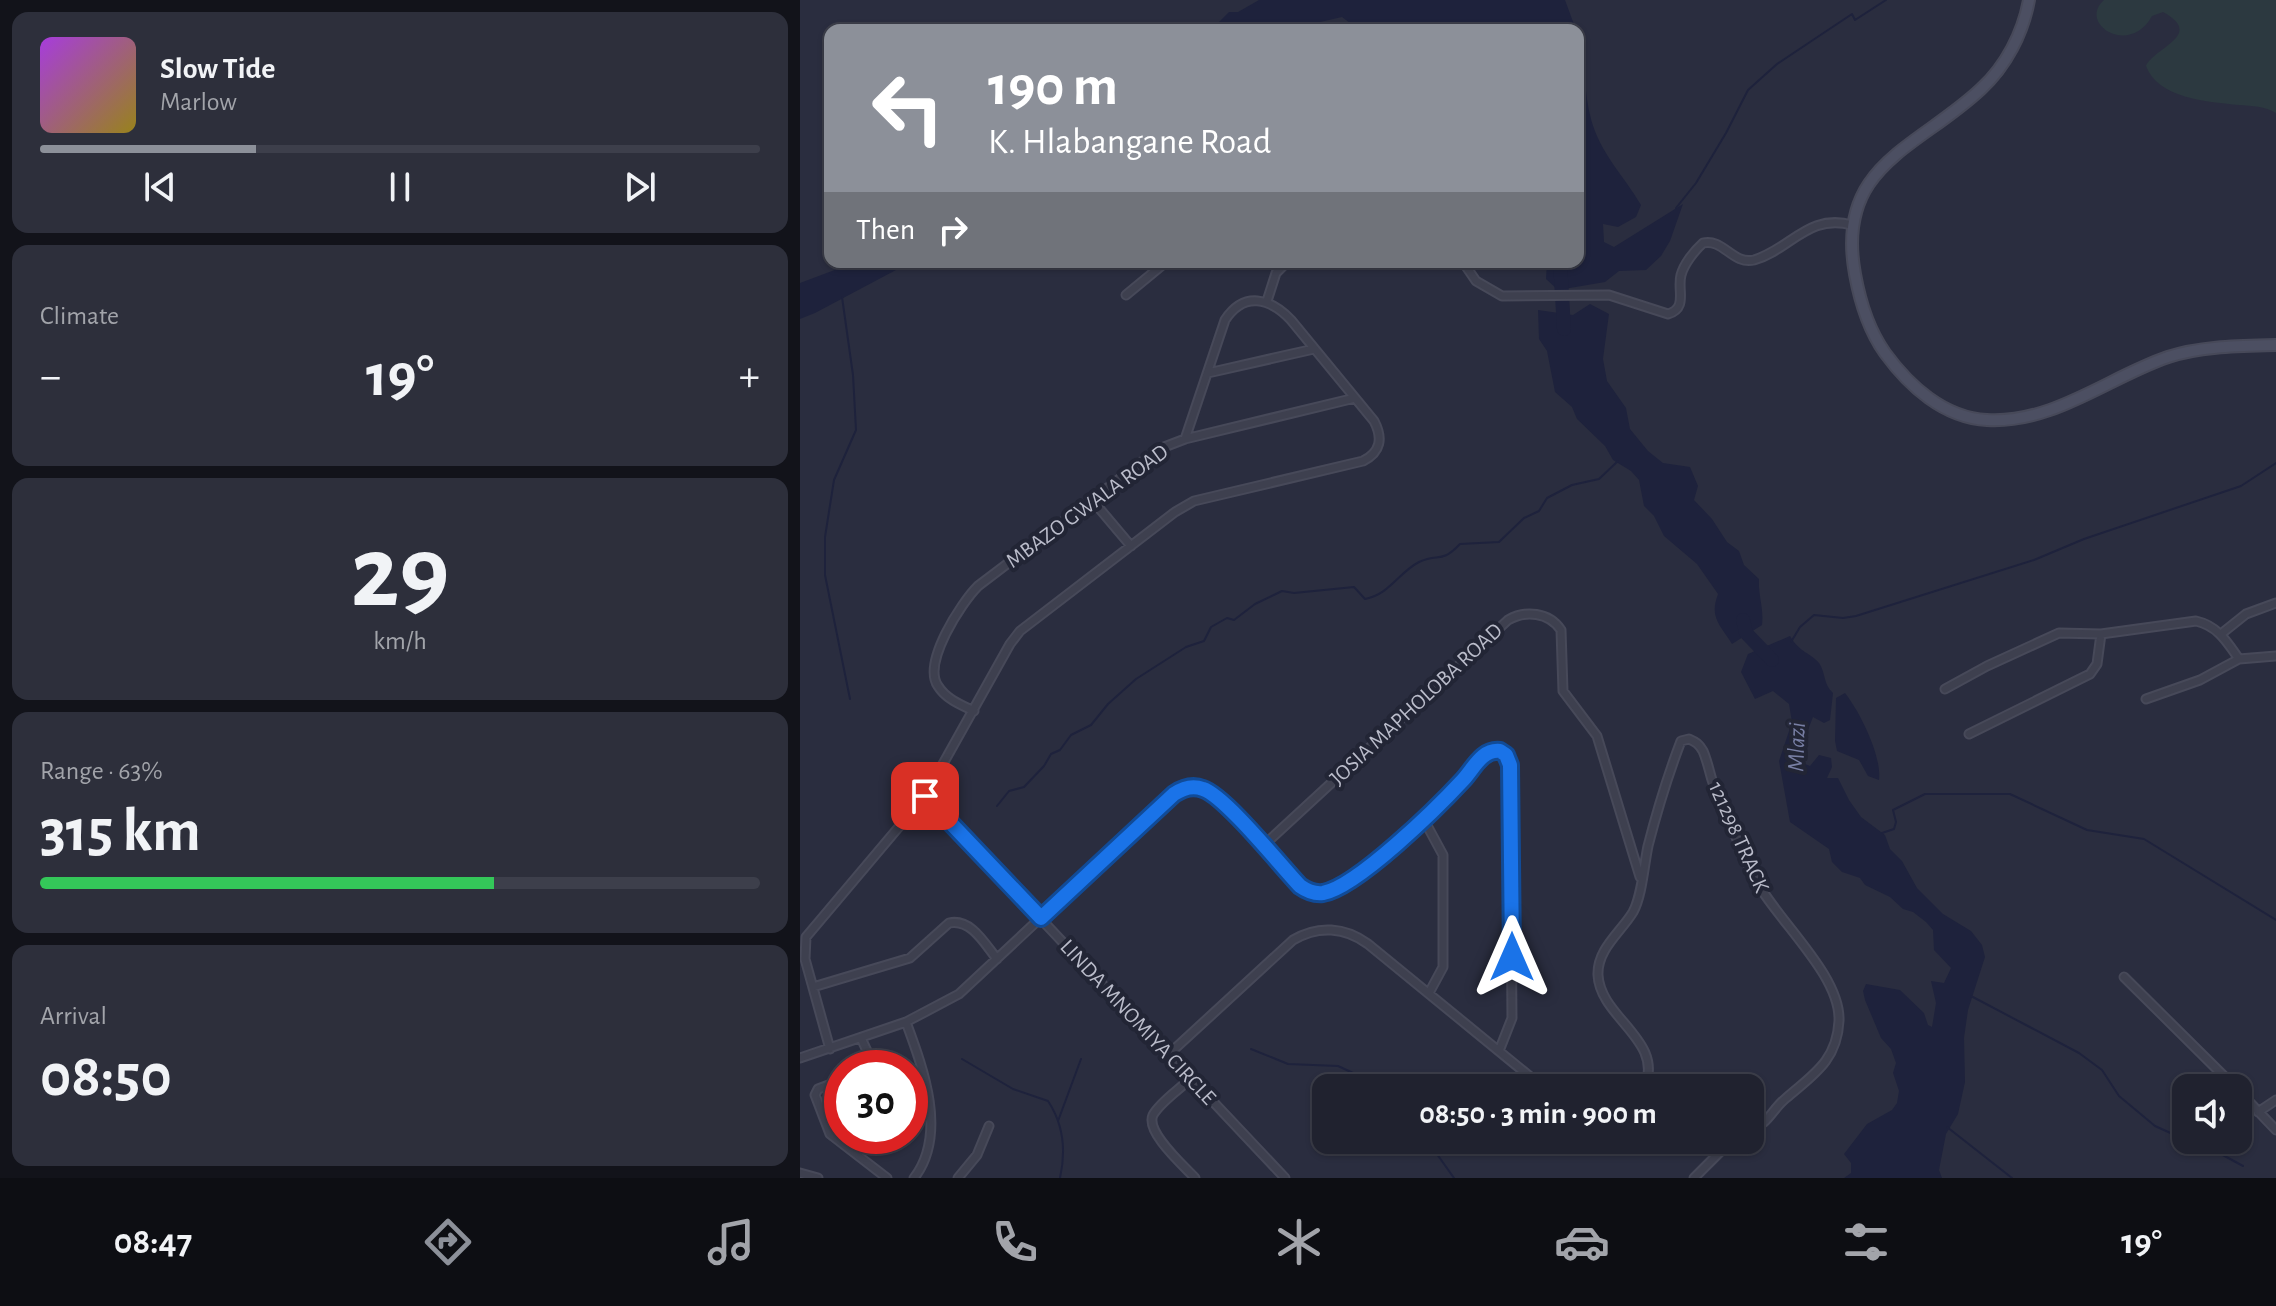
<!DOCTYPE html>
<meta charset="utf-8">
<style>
body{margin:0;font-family:"Alegreya Sans",sans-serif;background:#2d2f3b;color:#f1f3f6;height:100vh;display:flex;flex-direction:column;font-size:30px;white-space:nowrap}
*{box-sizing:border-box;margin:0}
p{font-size:26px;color:#a2a4aa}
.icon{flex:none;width:44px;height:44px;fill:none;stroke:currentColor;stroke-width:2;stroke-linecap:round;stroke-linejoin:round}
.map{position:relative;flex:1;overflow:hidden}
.drawer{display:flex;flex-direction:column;gap:12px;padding:12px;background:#12131a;width:800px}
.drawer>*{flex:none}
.banner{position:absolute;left:24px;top:24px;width:760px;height:244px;border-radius:16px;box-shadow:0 2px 6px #0004,0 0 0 2px #3d3f4b;background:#8c9099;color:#fff;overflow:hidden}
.controls{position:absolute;left:1372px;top:1074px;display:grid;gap:16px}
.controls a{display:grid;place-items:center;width:80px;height:80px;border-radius:16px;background:#20222f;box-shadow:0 2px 6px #0004,0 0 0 2px #3d3f4b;font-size:40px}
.speed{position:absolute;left:24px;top:1050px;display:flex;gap:16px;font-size:40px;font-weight:700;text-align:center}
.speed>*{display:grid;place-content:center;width:104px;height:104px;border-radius:50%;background:#20222f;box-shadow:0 2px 6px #0004,0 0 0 2px #3d3f4b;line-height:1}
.speed .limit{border:12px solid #d22;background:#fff;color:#111}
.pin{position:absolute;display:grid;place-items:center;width:68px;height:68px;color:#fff;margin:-34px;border-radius:16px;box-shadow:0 4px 12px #0006}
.me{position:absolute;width:88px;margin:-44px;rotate:0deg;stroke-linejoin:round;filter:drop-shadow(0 0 6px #0008)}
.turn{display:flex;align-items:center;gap:28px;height:168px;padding:0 32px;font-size:36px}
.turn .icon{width:104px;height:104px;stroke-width:2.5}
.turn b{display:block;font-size:56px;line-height:68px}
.then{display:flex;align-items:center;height:76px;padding:0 32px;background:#0003;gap:16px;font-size:30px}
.big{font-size:60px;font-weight:700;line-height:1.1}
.drawer .widget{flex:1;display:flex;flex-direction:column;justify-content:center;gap:12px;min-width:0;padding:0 28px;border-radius:16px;background:#2d2f3b}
.drawer .dial{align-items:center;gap:0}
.dial b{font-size:104px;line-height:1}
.song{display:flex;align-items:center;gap:24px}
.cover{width:96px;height:96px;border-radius:12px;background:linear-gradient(135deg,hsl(280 70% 55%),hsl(50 70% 35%))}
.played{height:8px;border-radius:4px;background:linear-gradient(90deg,#8c9099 30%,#3d3f4b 30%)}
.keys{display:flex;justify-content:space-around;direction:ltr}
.heat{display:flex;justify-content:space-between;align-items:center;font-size:44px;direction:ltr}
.charge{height:12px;border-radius:6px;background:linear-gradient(90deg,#34c759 63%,#3d3f4b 0)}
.trip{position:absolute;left:512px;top:1074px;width:452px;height:80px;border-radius:16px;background:#20222f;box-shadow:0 2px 6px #0004,0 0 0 2px #3d3f4b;font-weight:700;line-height:80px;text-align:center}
.menu{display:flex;height:128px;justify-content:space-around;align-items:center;background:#0d0e13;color:#a2a4aa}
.menu .icon{width:56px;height:56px}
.menu .active{color:#8c9099}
.menu b{font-size:36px;color:#f1f3f6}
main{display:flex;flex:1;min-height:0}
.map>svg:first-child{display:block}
.green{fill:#2c3940}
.water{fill:#1e223c}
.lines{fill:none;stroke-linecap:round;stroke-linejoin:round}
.stream{stroke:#1e223c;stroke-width:2}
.river{stroke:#1e223c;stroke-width:14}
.street-casing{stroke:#474959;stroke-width:11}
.secondary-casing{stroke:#474959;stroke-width:14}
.street{stroke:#3e404f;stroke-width:7}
.secondary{stroke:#4c4f62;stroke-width:10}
.route-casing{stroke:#114b97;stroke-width:20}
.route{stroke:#1a73e8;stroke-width:14}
.labels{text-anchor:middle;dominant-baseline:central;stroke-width:8;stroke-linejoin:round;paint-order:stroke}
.street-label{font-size:22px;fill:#babcca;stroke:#222535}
.water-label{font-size:24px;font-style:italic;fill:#787fa4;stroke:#222535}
</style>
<main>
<section class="drawer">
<div class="widget">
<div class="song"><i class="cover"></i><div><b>Slow Tide</b><p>Marlow</p></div></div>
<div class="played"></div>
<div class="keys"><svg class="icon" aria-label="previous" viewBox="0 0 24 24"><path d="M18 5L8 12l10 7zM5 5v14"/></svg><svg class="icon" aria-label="pause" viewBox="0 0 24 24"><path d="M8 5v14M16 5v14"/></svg><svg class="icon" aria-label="next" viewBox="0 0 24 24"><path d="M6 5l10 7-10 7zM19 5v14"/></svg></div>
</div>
<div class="widget"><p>Climate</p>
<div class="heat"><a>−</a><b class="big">19°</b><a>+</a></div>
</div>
<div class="widget dial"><b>29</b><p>km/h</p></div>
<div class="widget"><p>Range · 63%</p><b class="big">315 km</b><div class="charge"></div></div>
<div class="widget"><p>Arrival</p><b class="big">08:50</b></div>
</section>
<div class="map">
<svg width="1476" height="1178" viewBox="0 0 1476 1178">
<rect width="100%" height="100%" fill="#2a2d3f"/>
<path class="green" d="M1304 0H1476V113C1465 106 1452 106 1439 105 1409 102 1358 99 1346 66 1355 47 1405 35 1363 12L1352 16C1330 57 1277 24 1304 0Z"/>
<path class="water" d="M459 0H765L776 30H566L561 22 550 23 542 17 485 30H393L416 25 429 12H438Z
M778 39C785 65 784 93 791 119 800 153 824 176 841 205L836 217 818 227 803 224 804 242 814 247 883 204 870 241 861 256 846 270 819 271 805 282 758 290 746 279 747 262H778Z
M56 262H111L15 313 0 319V283Z
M790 304 809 314 803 359 807 381 826 408 830 429 848 451 863 463 890 467 898 486 894 500 912 519 927 542 939 551 944 565 959 579C958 595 964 608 962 625L932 644C920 624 909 618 918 594L897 564 864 536 854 516 844 506 839 480 831 471 813 460 805 446 777 419 772 407 755 392 747 351 739 339 738 310 773 315Z
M990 636C1000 653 1011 653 1019 663 1026 673 1023 684 1033 693L1030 720 1024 723 1013 717 996 760 1010 766 1019 755 1031 758 1032 767 1027 778H1038L1049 800 1061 817 1085 835 1090 849 1102 861 1117 888 1143 914 1171 931 1182 945 1185 957 1168 1010 1164 1038 1165 1082 1158 1114 1146 1134 1139 1170 1142 1178H1044L1051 1173V1163L1044 1154 1067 1124 1092 1110 1097 1103 1099 1091 1093 1073 1096 1063 1091 1049 1081 1038 1065 1000 1063 991 1066 984 1100 990 1124 1013 1128 1025 1132 1027 1136 1003 1131 981 1144 983 1151 968 1134 950 1133 930 1126 922 1113 912 1103 909 1090 897 1065 885 1060 878 1042 872 1032 862 1029 849 990 822 979 761 992 722 989 704 973 691 955 699 941 672 948 654Z
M1045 693C1060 712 1082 756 1079 780L1068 776 1059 760 1037 751 1035 741 1036 698Z"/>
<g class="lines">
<path class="stream" d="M876 208 896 183 926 133 948 90 977 64 1052 14 1055 20 1086 0
M42 297 53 375 56 430 34 480 25 537V575L50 699
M991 642 1000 627 1014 615 1043 618 1056 616 1234 560 1284 539 1441 486 1476 463
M197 806 209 791 224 787 244 766 251 754 260 750 271 735 291 725 308 704 336 679 386 647 404 641 411 627 427 618 434 620 455 604 482 591 494 593 554 587 565 599C590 594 598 573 619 562 639 552 640 565 660 544L699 542 724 518 739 511 747 498 772 485 799 479 818 461
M1082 833 1094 829 1096 822 1093 810 1125 794H1210L1287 830 1344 839 1476 920
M1171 996 1279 1053 1302 1070 1319 1096 1355 1126 1386 1140
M451 1049 488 1064 538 1066 564 1078 576 1088
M162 1059 213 1089 248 1101C264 1125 266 1151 260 1178
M258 1121 281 1059
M1147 1127 1212 1178
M627 1140 654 1178
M1386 1140 1421 1154 1443 1166"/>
<path class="river" d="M760 262 764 329
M943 620 946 633 972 660"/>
<defs>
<path id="street" d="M663 262 676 281 702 296 809 295 868 314C888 308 877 290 881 275 884 264 894 251 903 243 923 238 933 265 954 260 991 249 1008 213 1052 225
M326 295 366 262
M467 301 476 273 487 262
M408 373 514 349
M293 501 331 546
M1421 634 1446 614 1476 603
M1145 689 1187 666 1259 633 1301 634 1396 621C1418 626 1427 642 1439 659L1476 656
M1346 699 1400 680 1439 659
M174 711C161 705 146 699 138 686 122 663 161 603 178 586L359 449 385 439 555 398
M1169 734 1290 674 1297 664 1301 634
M125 796 485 1178
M623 818 643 855V967L629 993
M463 846 708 620C725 610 749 612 761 630L763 691 797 736 840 877
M1324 977 1436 1088
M13 987 110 958 149 923C171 918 185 944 197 959
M106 1022C123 1068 148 1134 114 1178
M61 1038 75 1068
M30 1049 5 959 6 937 125 796 210 644 220 631 375 512 394 501 563 461C581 452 583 438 574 421L491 320C470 298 444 291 425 320L385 439
M369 1054 493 940C518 925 545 927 568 944L744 1088
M0 1058 106 1022 159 994 352 814 381 789 396 787 409 791 420 799 500 886C507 891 514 894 523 893 557 887 638 807 663 779 673 768 679 755 694 750 709 751 710 764 710 777L712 1018 699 1051
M391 1078C380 1089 360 1102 353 1115 345 1132 384 1166 395 1178
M42 1080 18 1089 15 1095 30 1134 87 1178
M844 1088C866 1041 800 1018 798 975 797 949 821 932 833 912 842 896 844 865 848 846 857 811 868 775 881 741L889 739C896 742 899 744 903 751 907 760 909 770 912 780 924 812 939 844 953 875 974 918 1041 974 1039 1021 1037 1062 1011 1076 985 1099 971 1111 970 1122 950 1131
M1438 1090 1476 1130
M1458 1112 1476 1100
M0 1173 18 1178
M158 1178 177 1155 189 1126
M894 1178 932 1140"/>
<path id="secondary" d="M1229 0C1223 33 1206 66 1181 89 1117 149 1035 165 1055 274 1060 302 1068 329 1085 353 1109 386 1144 418 1187 420 1253 424 1309 377 1368 357 1401 346 1441 346 1476 345"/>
</defs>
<use href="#street" class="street-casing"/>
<use href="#secondary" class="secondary-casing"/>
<use href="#street" class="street"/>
<use href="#secondary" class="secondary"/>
</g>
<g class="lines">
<defs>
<path id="route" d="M125 796 241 918 374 794C383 788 393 785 403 789 425 796 481 866 500 886 507 891 514 894 523 893 557 887 638 807 663 780 674 768 682 749 700 751L706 755 710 765 712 957"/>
</defs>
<use href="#route" class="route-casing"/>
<use href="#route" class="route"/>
</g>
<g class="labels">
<g class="street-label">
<text transform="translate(287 506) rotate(-36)">MBAZO GWALA ROAD</text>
<text transform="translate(616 704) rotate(-43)">JOSIA MAPHOLOBA ROAD</text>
<text transform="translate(939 837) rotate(66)">121298 TRACK</text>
<text transform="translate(338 1022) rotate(47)">LINDA MNOMIYA CIRCLE</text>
</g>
<g class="water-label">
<text transform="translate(997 747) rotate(-88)">Mlazi</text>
</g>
</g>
</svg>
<div class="controls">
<a><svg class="icon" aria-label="sound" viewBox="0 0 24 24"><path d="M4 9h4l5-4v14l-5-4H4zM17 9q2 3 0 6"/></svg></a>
</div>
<div class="speed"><div class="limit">30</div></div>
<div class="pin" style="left:125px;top:796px;background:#d93025"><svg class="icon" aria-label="arrive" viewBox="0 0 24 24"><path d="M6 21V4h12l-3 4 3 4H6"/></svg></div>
<svg class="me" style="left:712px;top:957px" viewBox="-20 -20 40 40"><path d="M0-17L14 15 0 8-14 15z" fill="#1a73e8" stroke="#fff" stroke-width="4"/></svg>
<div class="trip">08:50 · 3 min · 900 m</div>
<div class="banner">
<div class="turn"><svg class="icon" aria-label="left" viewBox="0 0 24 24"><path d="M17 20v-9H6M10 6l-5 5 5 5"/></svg><div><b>190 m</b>K. Hlabangane Road</div></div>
<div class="then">Then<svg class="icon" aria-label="right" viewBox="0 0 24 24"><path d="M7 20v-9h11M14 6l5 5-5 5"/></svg></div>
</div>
</div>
</main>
<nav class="menu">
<b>08:47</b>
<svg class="icon active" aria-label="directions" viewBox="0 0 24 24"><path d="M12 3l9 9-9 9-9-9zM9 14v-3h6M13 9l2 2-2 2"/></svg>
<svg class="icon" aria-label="music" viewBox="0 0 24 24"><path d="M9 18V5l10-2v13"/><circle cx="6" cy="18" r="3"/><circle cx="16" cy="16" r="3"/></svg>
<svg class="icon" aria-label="phone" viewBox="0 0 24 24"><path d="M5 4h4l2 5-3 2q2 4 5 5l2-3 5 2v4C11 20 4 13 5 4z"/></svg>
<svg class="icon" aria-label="climate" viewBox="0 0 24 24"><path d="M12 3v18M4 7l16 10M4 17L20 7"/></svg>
<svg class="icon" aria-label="car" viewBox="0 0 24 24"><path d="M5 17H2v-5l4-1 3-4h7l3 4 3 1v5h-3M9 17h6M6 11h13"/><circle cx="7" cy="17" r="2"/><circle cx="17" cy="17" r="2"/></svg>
<svg class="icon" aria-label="filters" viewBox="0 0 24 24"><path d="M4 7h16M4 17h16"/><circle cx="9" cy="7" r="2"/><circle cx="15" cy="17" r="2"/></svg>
<b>19°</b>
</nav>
